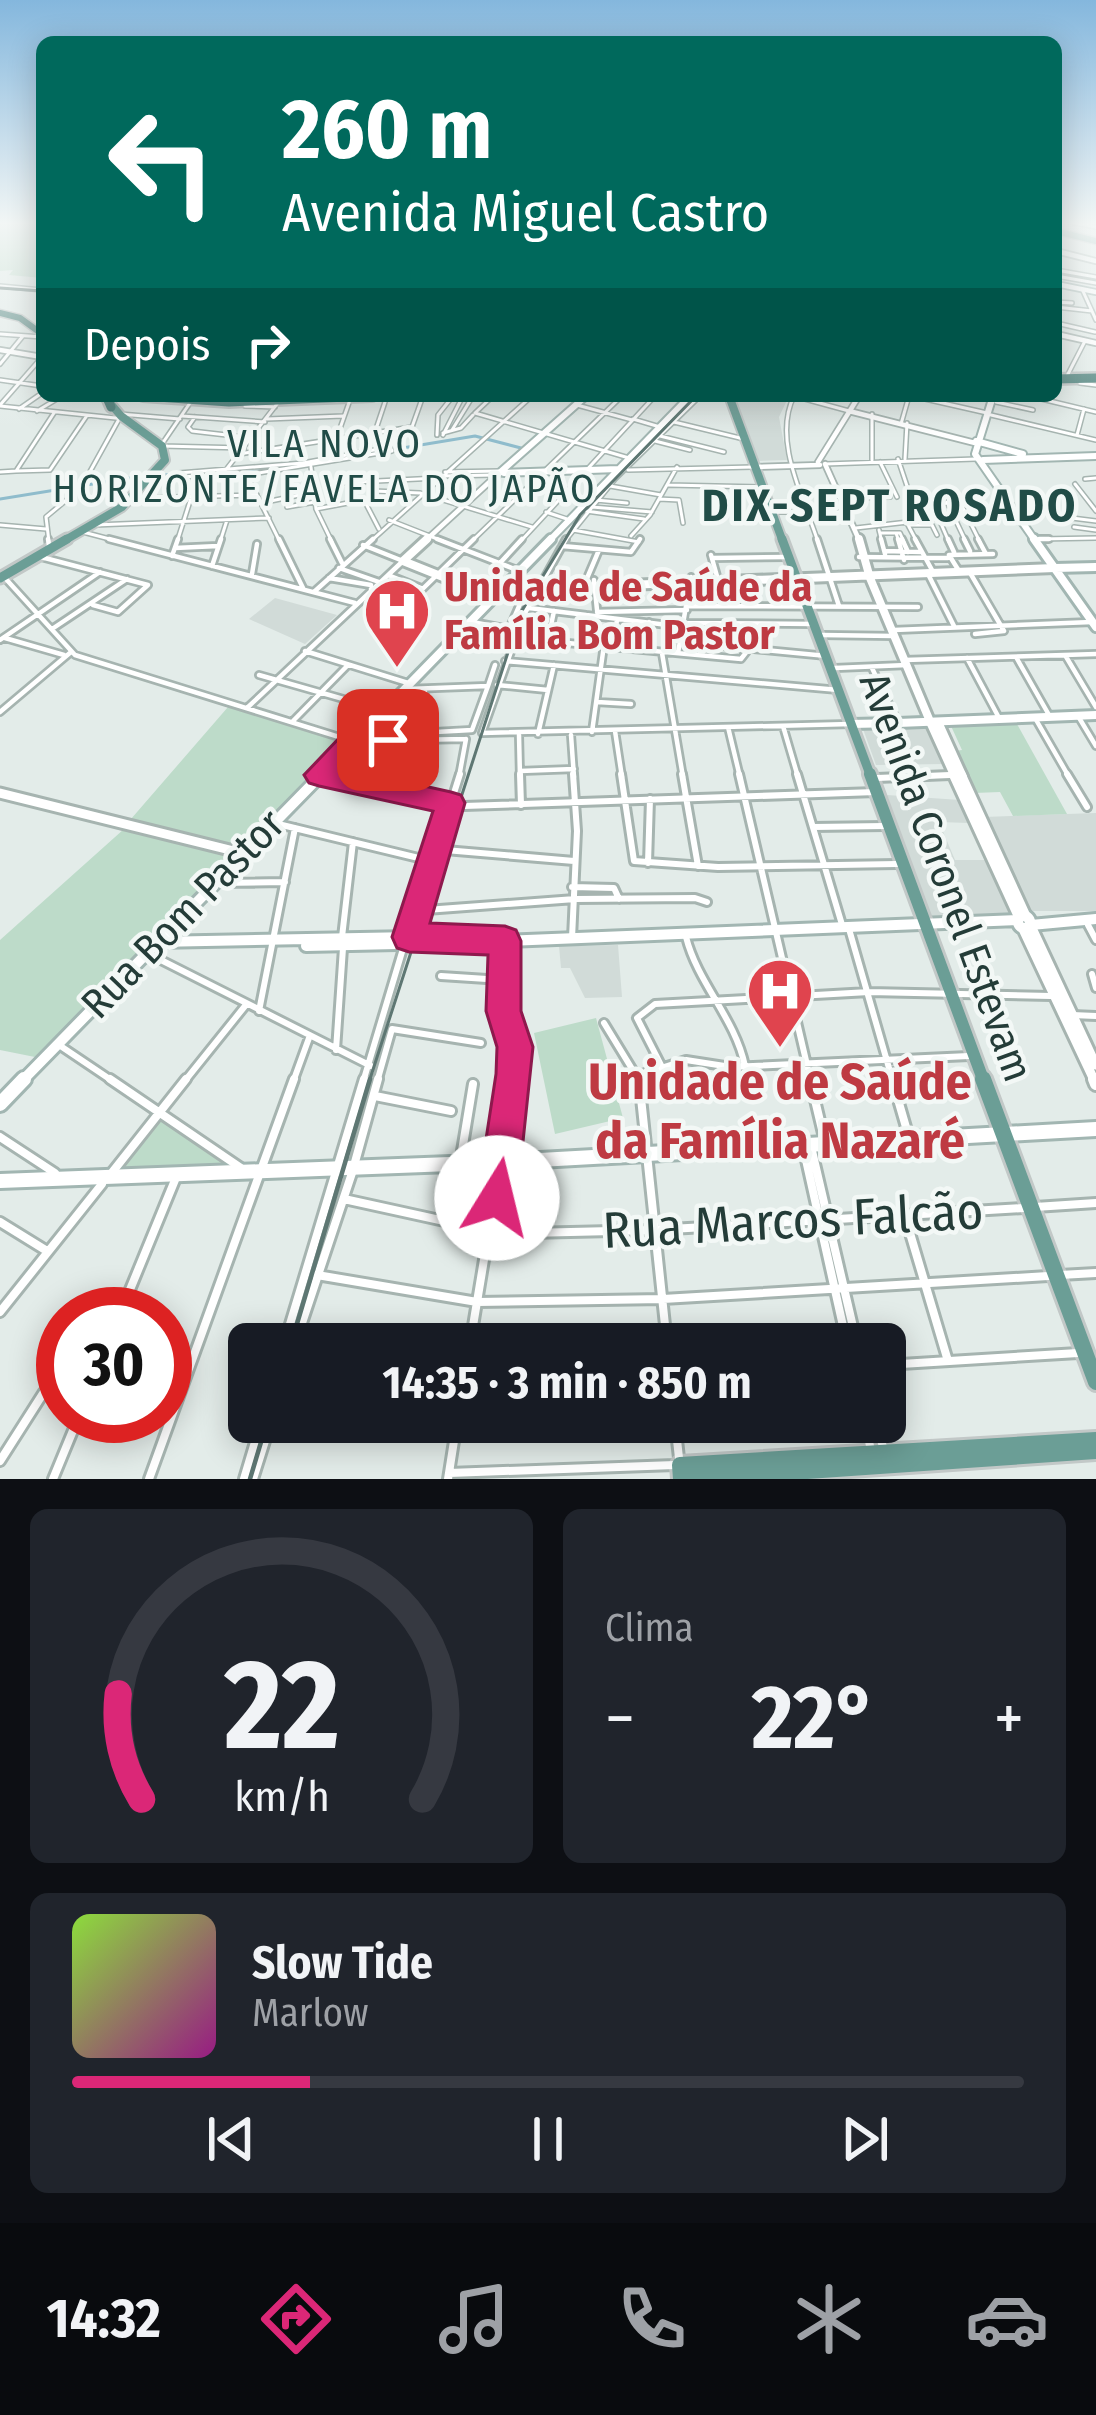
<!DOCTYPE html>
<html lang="pt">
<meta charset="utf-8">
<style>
body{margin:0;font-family:"Fira Sans Condensed",sans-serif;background:#20242c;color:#f1f3f6;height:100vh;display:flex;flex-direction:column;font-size:45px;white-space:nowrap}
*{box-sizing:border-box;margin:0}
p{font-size:39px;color:#9ea1a6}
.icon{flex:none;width:66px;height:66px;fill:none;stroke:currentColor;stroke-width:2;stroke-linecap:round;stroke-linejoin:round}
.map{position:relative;height:1479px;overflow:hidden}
.sheet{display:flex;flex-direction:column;gap:30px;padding:30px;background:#0d0f14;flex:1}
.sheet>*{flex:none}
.banner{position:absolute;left:36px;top:36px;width:1026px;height:366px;border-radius:18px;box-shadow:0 6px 30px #0003;background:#00695c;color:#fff;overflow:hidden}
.speed{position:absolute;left:36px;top:1287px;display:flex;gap:24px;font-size:60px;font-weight:700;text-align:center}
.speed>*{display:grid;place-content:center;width:156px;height:156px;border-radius:50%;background:#171b24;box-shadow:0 6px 30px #0003;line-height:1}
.speed .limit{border:18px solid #d22;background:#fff;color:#111}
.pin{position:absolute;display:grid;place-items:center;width:102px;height:102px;color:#fff;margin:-51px;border-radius:24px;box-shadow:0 6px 18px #0006}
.me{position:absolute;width:132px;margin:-66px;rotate:9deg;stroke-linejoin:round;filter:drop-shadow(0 0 9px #0008)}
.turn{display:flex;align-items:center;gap:42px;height:252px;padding:0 48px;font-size:54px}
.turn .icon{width:156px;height:156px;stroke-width:2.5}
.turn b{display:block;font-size:84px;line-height:102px}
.then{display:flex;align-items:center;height:114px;padding:0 48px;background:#0003;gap:24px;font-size:45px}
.big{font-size:90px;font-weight:700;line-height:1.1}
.sheet .tile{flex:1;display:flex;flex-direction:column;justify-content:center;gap:18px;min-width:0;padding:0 42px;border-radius:18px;background:#20242c}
.sheet .dial{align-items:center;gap:0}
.dial svg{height:312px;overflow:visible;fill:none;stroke:#363941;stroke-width:7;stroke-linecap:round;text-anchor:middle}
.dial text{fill:#f1f3f6;stroke:none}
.song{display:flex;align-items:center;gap:36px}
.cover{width:144px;height:144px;border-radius:18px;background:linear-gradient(135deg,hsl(90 70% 55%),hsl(310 70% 35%))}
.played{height:12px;border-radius:6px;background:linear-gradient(90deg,#db2777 25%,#363941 25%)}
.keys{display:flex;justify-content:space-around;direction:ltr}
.heat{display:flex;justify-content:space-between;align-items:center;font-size:66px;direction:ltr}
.sheet .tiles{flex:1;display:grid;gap:30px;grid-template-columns:1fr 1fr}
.tile:last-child{grid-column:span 2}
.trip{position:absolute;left:228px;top:1323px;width:678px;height:120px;border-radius:18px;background:#171b24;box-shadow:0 6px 30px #0003;font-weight:700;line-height:120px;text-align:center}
.tabs{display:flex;height:192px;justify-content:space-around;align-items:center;background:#090b0e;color:#9ea1a6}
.tabs .icon{width:84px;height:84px}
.tabs .active{color:#db2777}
.tabs b{font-size:54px;color:#f1f3f6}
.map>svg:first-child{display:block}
.built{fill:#d1dbd8}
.green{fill:#bddbc9}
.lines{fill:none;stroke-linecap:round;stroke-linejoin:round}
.stream{stroke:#8fbccc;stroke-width:3}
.minor-far3-casing{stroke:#a6b4b0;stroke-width:6}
.minor-far2-casing{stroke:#a6b4b0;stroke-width:10}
.minor-far1-casing{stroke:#a6b4b0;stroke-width:12}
.minor-casing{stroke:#a6b4b0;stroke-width:14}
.tertiary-far3-casing{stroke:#a6b4b0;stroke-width:8}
.tertiary-far2-casing{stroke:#a6b4b0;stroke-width:14}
.tertiary-far1-casing{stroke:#a6b4b0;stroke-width:15}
.tertiary-casing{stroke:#a6b4b0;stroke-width:18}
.secondary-far4-casing{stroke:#a2b6b2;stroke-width:8}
.secondary-far3-casing{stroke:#a2b6b2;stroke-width:10}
.secondary-far2-casing{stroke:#a2b6b2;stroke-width:14}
.secondary-far1-casing{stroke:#a2b6b2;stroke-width:16}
.secondary-casing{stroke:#a2b6b2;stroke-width:20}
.primary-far4-casing{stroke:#c2c8c7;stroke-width:9}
.primary-far3-casing{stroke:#c2c8c7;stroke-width:12}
.primary-far2-casing{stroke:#c2c8c7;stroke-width:15}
.primary-far1-casing{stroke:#c2c8c7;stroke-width:18}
.primary-casing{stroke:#c2c8c7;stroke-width:22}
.trunk-far1-casing{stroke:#c2c8c7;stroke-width:9}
.trunk-casing{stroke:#c2c8c7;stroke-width:14}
.minor-far3{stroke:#fff;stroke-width:3}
.minor-far2{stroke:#fff;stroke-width:4.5}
.minor-far1{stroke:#fff;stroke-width:6}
.minor{stroke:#fff;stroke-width:8}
.tertiary-far3{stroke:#fff;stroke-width:4.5}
.tertiary-far2{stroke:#fff;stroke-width:8}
.tertiary-far1{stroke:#fff;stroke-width:9}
.tertiary{stroke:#fff;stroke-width:12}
.secondary-far4{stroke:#fff;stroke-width:4.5}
.secondary-far3{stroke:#fff;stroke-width:6}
.secondary-far2{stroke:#fff;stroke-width:8}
.secondary-far1{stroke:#fff;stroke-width:10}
.secondary{stroke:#fff;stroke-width:14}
.primary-far4{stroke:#6b9e96;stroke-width:6}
.primary-far3{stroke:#6b9e96;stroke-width:8}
.primary-far2{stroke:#6b9e96;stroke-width:9}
.primary-far1{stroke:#6b9e96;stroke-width:12}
.primary{stroke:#6b9e96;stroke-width:16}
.trunk-far1{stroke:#4e827c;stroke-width:6}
.trunk{stroke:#4e827c;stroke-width:9}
.tram-far1{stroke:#5e7773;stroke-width:3}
.tram{stroke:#5e7773;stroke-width:4.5}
.route{fill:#db2777;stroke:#8e194d;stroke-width:3}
.labels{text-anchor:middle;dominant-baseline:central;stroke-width:9;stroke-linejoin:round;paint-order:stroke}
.far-neighbourhood-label{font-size:39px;letter-spacing:3px;fill:#214c47;stroke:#f3f8f6}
.health-label{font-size:42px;font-weight:bold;fill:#be3a42;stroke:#f3f8f6;text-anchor:start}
.street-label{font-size:42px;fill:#243c38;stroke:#f3f8f6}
.far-district-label{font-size:45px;font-weight:bold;letter-spacing:3px;fill:#214c47;stroke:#f3f8f6}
.near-health-label{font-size:51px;font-weight:bold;fill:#be3a42;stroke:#f3f8f6}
.near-street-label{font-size:51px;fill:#243c38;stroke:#f3f8f6}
</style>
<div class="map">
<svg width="1096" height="1479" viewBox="0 0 1096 1479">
<rect width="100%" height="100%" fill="#e3ece9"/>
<path class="built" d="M789 396 779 417 787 460 757 461 732 398Z
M275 598 337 615 305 644 249 619Z
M928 728 944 764 876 765 863 729Z
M887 795 960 800 969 823 939 822 955 860H986L1011 917 931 920Z
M1096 813V911H1027L984 817Z
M618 945 622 997 585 998 570 968H561L559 946Z"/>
<path class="green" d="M0 222H42V278L9 275 13 270 0 271Z
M228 707 349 743 244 848 131 819Z
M1017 724 1067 814 1013 816 1000 792 974 793 954 751 962 750 951 726Z
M124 829 237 857 40 1058 0 1050V940Z
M596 1018 623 1118 555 1134 534 1033Z
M161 1119 234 1168 115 1172Z"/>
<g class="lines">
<path class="stream" d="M354 456 475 436 521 448
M242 473 274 469
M158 475 226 474
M0 499 148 475"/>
<defs>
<path id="minor-far3" d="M1070 222 1096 227
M1090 222 1096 223
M1056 270 1096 277
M1056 276 1096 283
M0 286 42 290
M1082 289 1096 320
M1056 302 1072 303
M1056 307 1092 311
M1056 323 1095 332
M0 334 42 337
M0 364 23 336
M1067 376 1085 341
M0 380 42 386
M1080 383 1096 385
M493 396 475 413 629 458
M794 396C772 440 804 498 818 542
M794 396 849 411
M912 396 987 413
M1029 396 1096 412
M996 402 1033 410
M0 405 42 357
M577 405 632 420
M0 406 125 419
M245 406 275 407
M19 409 42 393
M37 411 62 396
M54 413 16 471 50 470 86 417
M120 414 180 419
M872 414V460
M991 415 1096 440
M182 416 265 422
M195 417 188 427 192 431 252 438
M267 419 343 416
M633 419 660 427
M674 422 744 439
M901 424 909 396
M452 430 473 396
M375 432 387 396
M443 433 461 428 473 415
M437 435 438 415 453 396
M443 435 463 396
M1077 435 1084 409
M660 436 724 452
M337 437 351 397
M655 441 690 450
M162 444 192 400
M162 446 244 448
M239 454 412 427 423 396
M898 459 913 504 908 525 917 542
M905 459 907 423
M880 462 897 497
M825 464 976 459
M311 467 316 509
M628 470 753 467
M225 471 280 400
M0 472 16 471
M445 472 499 471
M247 475 280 542
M440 476 495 475
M87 477 118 421
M152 478 252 474 392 451 390 447 303 463 179 473
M1085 479 1096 478
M336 483 438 478
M1075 484 1096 511
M668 485 762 487
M610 486 661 495
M836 489H854
M374 491 420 493 532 527
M133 498 257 495
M841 498 890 497
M659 499 679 500 683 523
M596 500 627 503
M947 502 966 542
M261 503 314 492
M287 507 315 502
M592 507 652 512
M586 511 644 519
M546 512 567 519
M772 512H847
M911 518 945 519 939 503 961 504 980 542
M1072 518 1096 521
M939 519 949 542
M389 520 445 542
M0 525 46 529
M95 525 269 518
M908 525H932L937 535
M1074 527 1096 530
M856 528 908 522
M573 530 639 542
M879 530 882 542
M83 532 121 542
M880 533H900L904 542
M896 533 899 542
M631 536 650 515 677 467
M1039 539 1096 538
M49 542 46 517 70 497
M177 542 198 476
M220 542 227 520
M332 542 316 509 364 500 379 529
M370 542 532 396
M471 542 622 396
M520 542 655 396
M564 542 615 479 700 396"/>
<path id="minor-far2" d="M48 539 49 546
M109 539 355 603
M279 539 303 588
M330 539 342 563
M437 539 517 570
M566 539 524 615 482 733 851 724
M817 539 839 606
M881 539 885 554
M898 539 904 560
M902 539 908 552
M915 539 932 570
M948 539 954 552
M964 539 970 551
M978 539 986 554
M1039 539H1049
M562 546 631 552 640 539
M175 548 218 546
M885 551 921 552
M711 555 717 576
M172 556 178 539
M41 557 148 585 118 612 93 605
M859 557 948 558
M712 558 788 557
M500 563 522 539
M212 566 221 539
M339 568 379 582
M959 571 949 555 993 554
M969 571 1004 631 975 634
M927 572 954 626
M252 574 257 544
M388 575 421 588
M5 578 75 655 352 741 466 739
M329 578 371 585
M594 580 597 610
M585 583 599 550
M371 589 410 602
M315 591 373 539
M688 606 918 607
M403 608 474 539
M529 608 684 627
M597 612 687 610
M472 622 509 629 527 588
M685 623 814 624
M52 629 127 579
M894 630 1092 622
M821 635 894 636
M5 638 64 655
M513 638 741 659 748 650
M0 640 100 572
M548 640 554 611
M680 642 827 656
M581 643 586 615
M614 646 617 619
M647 646 649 622
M305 651 408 683
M662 653 683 777
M678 653 691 577
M1065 655 1096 707
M1016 657 1049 715
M967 658 998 716
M905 660 1096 654
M505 661 839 690
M835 668 907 665
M872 668 898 723
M259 675 382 710
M497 685 548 690
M408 689 488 686 495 665
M597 702 631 704
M247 708 403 561 363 545
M0 712 71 652
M1078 716 1096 746
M1035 718 1069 777
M293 721 348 665
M783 726 798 777
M728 727 740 777
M615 731 622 777
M592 732 604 645
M538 734 554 665
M519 735 520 777
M571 735 574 777
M363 736 472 730 488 686
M340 755 421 763 425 689
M520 771 574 769
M322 775 329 777
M459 777 466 739
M913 777 950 775"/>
<path id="minor-far1" d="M520 774 521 805
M621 774 634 861 718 867 897 864
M682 774 698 866
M739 774 811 1082
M797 774 843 928
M1067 774 1087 807
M322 775 464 806 876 792
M877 778 950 775
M278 824 431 861
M813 827 885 826
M445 850 574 861
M648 863 650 799
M218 883 285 882
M572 887 614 888 619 899
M426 910 575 899 695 898 707 902
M1088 925 1096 940
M849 929 893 1082
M410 933 460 774
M342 937 353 842
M686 937C698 984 735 1018 745 1066
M572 938 577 831 573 774
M504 942 503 1011 515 1047 514 1082
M151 955 371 1066
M1092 974 1096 988
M441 976 502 980
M259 1011 295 828
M1072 1015 1096 1016
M604 1023 640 1082
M62 1047 114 1082
M336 1050 343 948
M661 1065 637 1018 655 1004 869 992 1051 996
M639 1075 686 1060 731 1067 969 1056
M184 1082 245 1006
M293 1082 309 1038
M363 1082 405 942
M377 1082 392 1029 481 1043"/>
<path id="minor" d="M110 1079 241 1168
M639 1079 667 1344
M810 1079 825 1142
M892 1079 908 1134
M375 1096 451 1111
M0 1137 55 1173
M804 1151 847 1344
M812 1151 857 1344
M461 1157 473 1084
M355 1162 378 1079
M110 1175 186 1079
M344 1199 458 1224
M1035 1207 1096 1203
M904 1213 948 1361
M0 1222 47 1251
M490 1234 654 1230 1024 1208
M317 1275 477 1302 663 1299 1048 1276
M1060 1275 1096 1273
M0 1312 102 1184
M120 1314 175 1180
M284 1344 364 1079
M295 1344 352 1173
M470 1344 514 1079
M885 1365 1078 1353
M412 1422 455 1434
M675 1422 679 1458
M865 1422 870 1446
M876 1422 883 1447
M0 1461 44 1392
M449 1473 675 1465
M53 1479 79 1416
M149 1479 294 1079
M244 1479 261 1422
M253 1479 271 1422
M448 1479 457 1422"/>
<path id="tertiary-far3" d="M1056 251 1096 261
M1056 334 1096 343
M0 350 42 357
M849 411 975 443
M818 462 859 396
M825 464 860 542
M753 467 820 465
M424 542 497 475"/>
<path id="tertiary-far2" d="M427 539 403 561 493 597
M859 539 870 578 929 719
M501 590 1055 568
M931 724 955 777
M939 724 963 777"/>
<path id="tertiary-far1" d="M953 774 1019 918
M961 774 1027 918
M0 793 242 853
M1031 926 1096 1065
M1022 927 1095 1082"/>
<path id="tertiary" d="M1094 1079 1096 1084"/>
<path id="secondary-far4" d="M1056 284 1096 292"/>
<path id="secondary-far3" d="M993 396 975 454 1036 542
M976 441 1023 454
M983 460 1096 456
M504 473 618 469
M497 475 586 396
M548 542 690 396"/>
<path id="secondary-far2" d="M1034 539 1096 627
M1055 568 1096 567
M898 723 1096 715
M851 724 899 723
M319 777 551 539"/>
<path id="secondary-far1" d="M1018 922a6 6 0 1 1 12 0a6 6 0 1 1-12 0Z
M1031 925 1096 919
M155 942 413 937 505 941 1018 920
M306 946 397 944 405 937
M21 1082 322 774"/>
<path id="secondary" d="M0 1104 24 1079
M0 1181 503 1162 1096 1129"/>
<path id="primary-far4" d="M1056 231 1096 241"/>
<path id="primary-far3" d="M729 396 783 542
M62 542 122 507 165 460 162 446 121 416 104 396"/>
<path id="primary-far2" d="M782 539 871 777
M0 578 67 539"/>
<path id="primary-far1" d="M870 774 984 1082"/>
<path id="primary" d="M983 1079 1096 1382
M681 1479 680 1465 1096 1440
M692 1479 1096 1451"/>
<path id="trunk-far1" d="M0 313 20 318 42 334"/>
<path id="trunk" d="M1056 379 1096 378
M143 396 229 402 372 396
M108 400 111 407"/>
</defs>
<use href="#minor-far3" class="minor-far3-casing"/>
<use href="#minor-far2" class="minor-far2-casing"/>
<use href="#minor-far1" class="minor-far1-casing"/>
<use href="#minor" class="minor-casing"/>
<use href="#tertiary-far3" class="tertiary-far3-casing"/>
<use href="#tertiary-far2" class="tertiary-far2-casing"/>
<use href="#tertiary-far1" class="tertiary-far1-casing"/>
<use href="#tertiary" class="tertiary-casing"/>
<use href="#secondary-far4" class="secondary-far4-casing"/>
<use href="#secondary-far3" class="secondary-far3-casing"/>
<use href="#secondary-far2" class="secondary-far2-casing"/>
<use href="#secondary-far1" class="secondary-far1-casing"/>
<use href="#secondary" class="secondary-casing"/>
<use href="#primary-far4" class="primary-far4-casing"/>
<use href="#primary-far3" class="primary-far3-casing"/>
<use href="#primary-far2" class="primary-far2-casing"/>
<use href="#primary-far1" class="primary-far1-casing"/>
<use href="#primary" class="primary-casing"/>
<use href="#trunk-far1" class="trunk-far1-casing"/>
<use href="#trunk" class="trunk-casing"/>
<use href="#minor-far3" class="minor-far3"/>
<use href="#minor-far2" class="minor-far2"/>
<use href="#minor-far1" class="minor-far1"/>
<use href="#minor" class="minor"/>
<use href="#tertiary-far3" class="tertiary-far3"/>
<use href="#tertiary-far2" class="tertiary-far2"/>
<use href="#tertiary-far1" class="tertiary-far1"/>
<use href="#tertiary" class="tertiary"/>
<use href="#secondary-far4" class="secondary-far4"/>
<use href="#secondary-far3" class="secondary-far3"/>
<use href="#secondary-far2" class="secondary-far2"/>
<use href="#secondary-far1" class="secondary-far1"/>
<use href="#secondary" class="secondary"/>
<use href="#primary-far4" class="primary-far4"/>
<use href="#primary-far3" class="primary-far3"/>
<use href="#primary-far2" class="primary-far2"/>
<use href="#primary-far1" class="primary-far1"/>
<use href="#primary" class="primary"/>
<use href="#trunk-far1" class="trunk-far1"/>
<use href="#trunk" class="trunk"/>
<path class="tram-far1" d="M0 288 42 291
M369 1082 521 612 580 515 696 396"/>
<path class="tram" d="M291 1344 370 1079
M250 1479 267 1422"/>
</g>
<linearGradient id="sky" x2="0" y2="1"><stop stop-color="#84b7dd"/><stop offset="0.52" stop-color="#f2f6f5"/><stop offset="1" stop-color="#f2f6f5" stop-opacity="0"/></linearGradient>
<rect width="1096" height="429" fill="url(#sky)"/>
<path class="route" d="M388 730 402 740 398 748 359 752 343 768 451 792 461 795 465 803 430 923 505 926 516 930 521 941V1011L533 1047 517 1198 511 1212 497 1218 483 1212 477 1198 496 1074 497 1047 486 1011 488 955 409 952 397 948 392 937 433 811 319 786 309 783 304 775 343 734Z"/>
<defs>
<symbol id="hospital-pin" viewBox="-11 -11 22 30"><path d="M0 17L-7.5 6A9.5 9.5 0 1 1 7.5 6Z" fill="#e0444e" stroke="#f3f8f6"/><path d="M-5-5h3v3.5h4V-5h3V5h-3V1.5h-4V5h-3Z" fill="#fff"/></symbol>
</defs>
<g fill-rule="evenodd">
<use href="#hospital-pin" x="359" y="573" width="76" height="104"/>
<use href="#hospital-pin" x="742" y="953" width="76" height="104"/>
</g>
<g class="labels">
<g class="far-neighbourhood-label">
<text x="325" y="444">VILA NOVO<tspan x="325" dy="45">HORIZONTE/FAVELA DO JAPÃO</tspan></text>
</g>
<g class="health-label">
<text x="444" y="587">Unidade de Saúde da<tspan x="444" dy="48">Família Bom Pastor</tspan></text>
</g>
<g class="street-label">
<text transform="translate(946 877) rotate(70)">Avenida Coronel Estevam</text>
<text transform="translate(183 914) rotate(-46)">Rua Bom Pastor</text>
</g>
<g class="far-district-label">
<text x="890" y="506">DIX-SEPT ROSADO</text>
</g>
<g class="near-health-label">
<text x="780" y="1082">Unidade de Saúde<tspan x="780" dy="59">da Família Nazaré</tspan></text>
</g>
<g class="near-street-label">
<text transform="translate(793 1221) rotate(-3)">Rua Marcos Falcão</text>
</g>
</g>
</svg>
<div class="speed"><div class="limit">30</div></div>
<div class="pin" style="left:388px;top:740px;background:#d93025"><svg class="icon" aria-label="arrive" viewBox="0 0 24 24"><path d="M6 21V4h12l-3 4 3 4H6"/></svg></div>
<svg class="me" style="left:497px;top:1198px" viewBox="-20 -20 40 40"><circle r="19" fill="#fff"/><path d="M0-13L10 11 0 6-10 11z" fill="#db2777"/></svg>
<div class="trip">14:35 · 3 min · 850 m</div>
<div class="banner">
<div class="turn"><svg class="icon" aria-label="left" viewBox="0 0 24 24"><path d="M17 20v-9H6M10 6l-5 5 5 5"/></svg><div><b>260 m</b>Avenida Miguel Castro</div></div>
<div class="then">Depois<svg class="icon" aria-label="right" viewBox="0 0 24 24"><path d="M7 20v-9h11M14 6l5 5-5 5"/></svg></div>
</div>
</div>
<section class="sheet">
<div class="tiles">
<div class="tile dial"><svg viewBox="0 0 100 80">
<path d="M14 69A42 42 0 1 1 86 69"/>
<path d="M14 69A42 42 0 0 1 8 42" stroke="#db2777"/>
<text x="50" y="56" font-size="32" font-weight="700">22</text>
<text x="50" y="72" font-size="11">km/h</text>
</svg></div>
<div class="tile"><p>Clima</p>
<div class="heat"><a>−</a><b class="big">22°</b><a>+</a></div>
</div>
<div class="tile">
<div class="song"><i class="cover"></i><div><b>Slow Tide</b><p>Marlow</p></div></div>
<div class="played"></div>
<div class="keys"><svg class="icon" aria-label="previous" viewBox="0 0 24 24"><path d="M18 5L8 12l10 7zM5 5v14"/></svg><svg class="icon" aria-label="pause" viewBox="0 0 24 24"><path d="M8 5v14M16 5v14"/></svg><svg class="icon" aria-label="next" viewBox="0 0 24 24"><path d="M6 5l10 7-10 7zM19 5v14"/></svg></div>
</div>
</div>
</section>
<nav class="tabs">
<b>14:32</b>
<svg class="icon active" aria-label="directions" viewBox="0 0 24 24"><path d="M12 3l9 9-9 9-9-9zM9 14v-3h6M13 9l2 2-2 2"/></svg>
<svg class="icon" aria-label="music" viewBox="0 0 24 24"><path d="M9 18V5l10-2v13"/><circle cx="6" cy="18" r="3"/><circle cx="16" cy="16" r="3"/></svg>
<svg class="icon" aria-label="phone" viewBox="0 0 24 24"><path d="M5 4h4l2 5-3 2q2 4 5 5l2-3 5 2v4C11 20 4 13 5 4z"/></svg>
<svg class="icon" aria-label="climate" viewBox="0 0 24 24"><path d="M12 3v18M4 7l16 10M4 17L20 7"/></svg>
<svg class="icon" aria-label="car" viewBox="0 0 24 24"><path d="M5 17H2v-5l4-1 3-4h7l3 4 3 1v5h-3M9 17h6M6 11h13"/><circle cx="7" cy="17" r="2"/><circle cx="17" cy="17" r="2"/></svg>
</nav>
